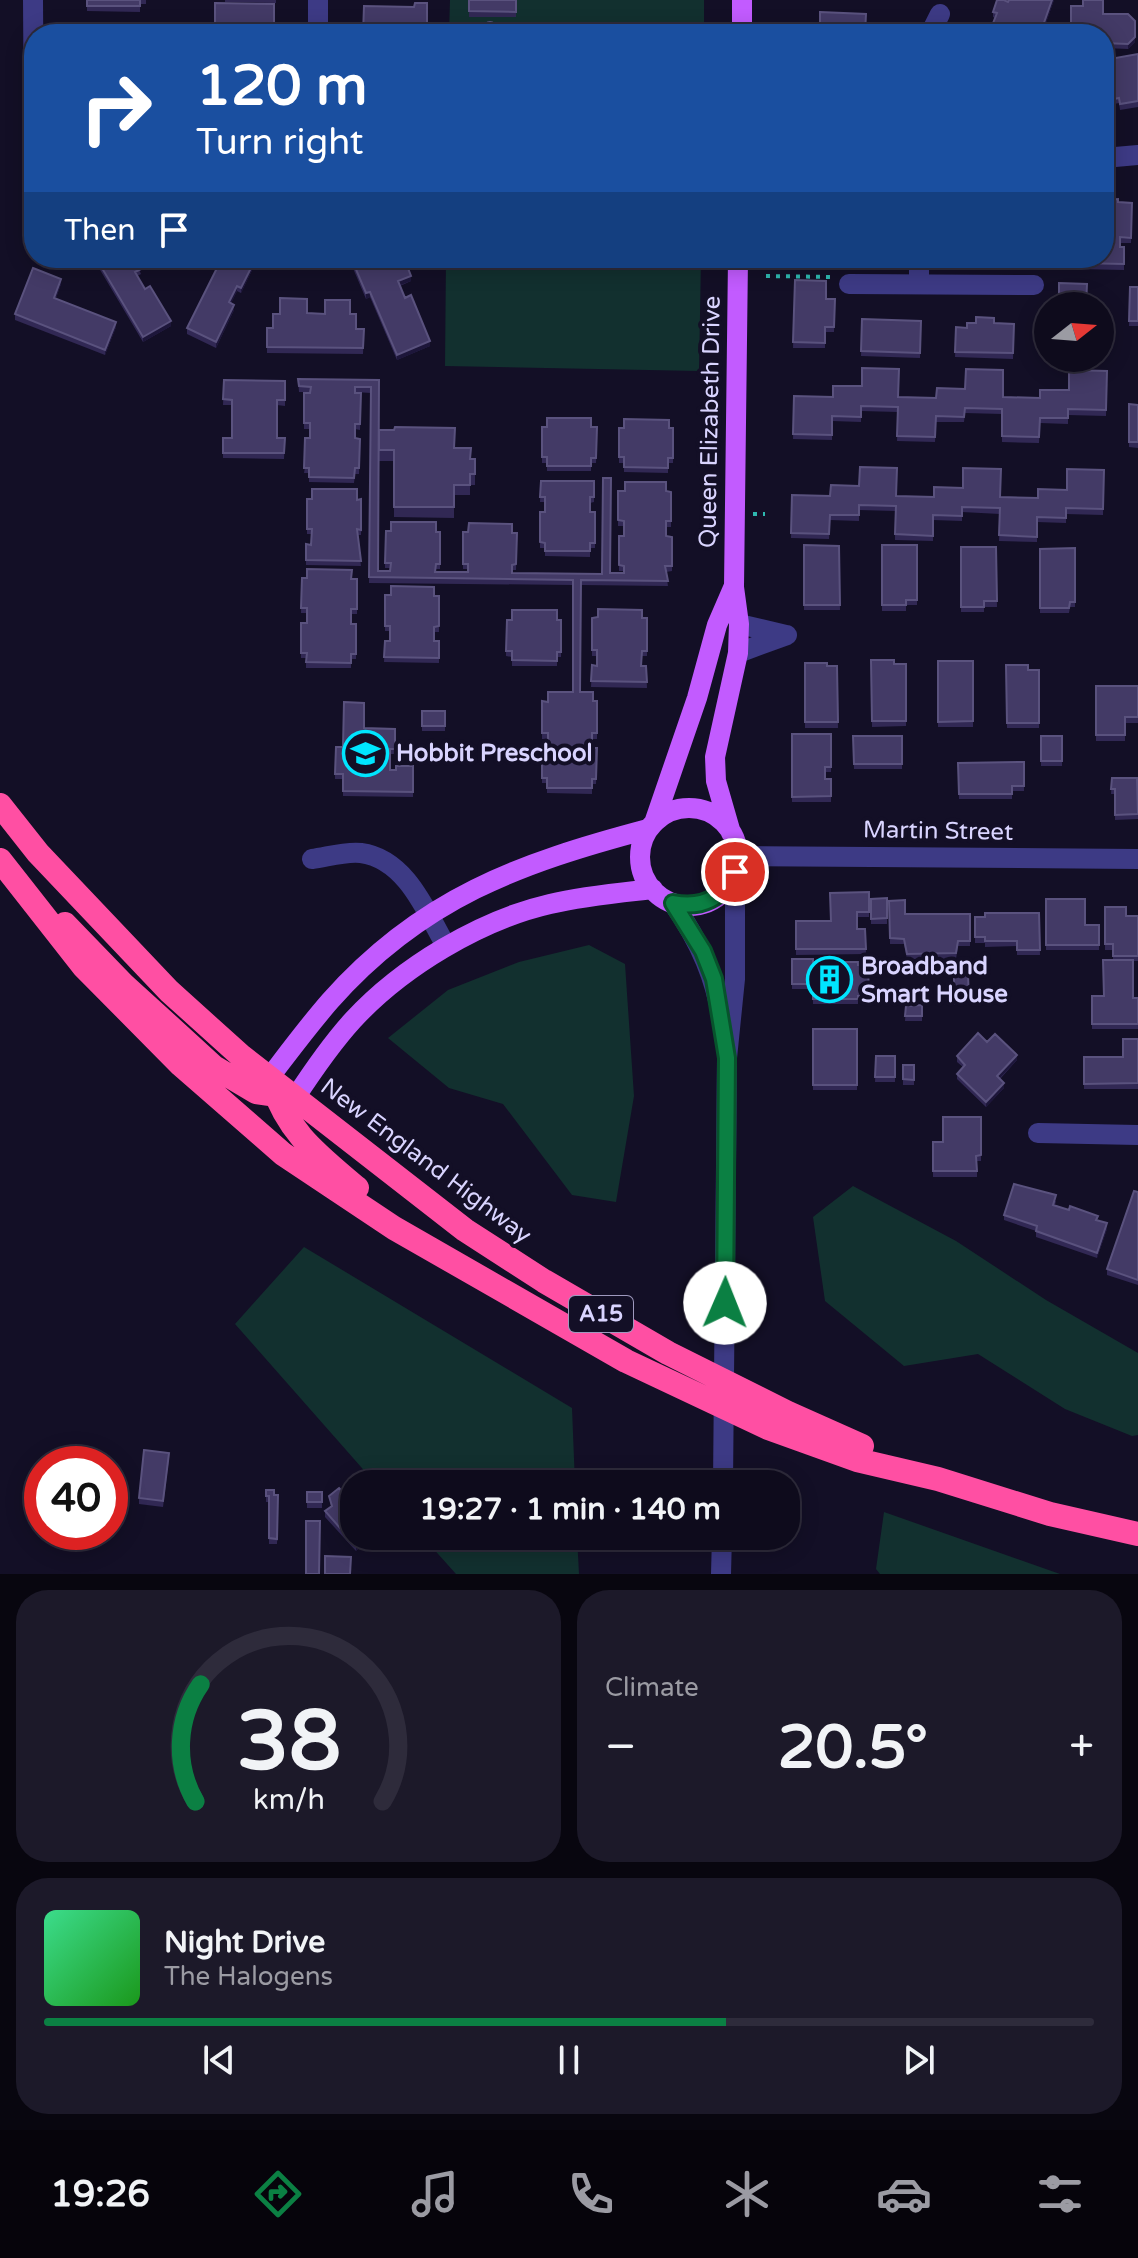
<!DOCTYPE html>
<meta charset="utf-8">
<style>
body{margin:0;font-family:"Varela Round",sans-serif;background:#1c1929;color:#f1f3f6;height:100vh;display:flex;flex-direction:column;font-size:30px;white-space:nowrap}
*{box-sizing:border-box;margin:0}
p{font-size:26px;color:#9b9ba3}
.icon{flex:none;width:44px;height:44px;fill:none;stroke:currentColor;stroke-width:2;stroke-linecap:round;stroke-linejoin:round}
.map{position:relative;height:1574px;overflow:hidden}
.side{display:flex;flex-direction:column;gap:16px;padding:16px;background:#08060f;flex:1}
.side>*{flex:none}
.hud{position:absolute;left:24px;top:24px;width:1090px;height:244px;border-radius:32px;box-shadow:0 4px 20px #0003,0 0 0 2px #2e2b3b;background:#1a4fa0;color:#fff;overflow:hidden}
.needle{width:52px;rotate:73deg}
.fabs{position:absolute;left:1034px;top:292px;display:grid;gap:16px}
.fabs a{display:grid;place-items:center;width:80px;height:80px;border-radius:50%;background:#0e0b1c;box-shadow:0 4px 20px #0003,0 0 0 2px #2e2b3b;font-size:40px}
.speed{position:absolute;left:24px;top:1446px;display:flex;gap:16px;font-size:40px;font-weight:700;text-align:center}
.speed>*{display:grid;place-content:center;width:104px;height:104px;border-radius:50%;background:#0e0b1c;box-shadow:0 4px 20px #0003,0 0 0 2px #2e2b3b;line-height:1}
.speed .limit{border:12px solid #d22;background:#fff;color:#111}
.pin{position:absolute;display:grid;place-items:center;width:68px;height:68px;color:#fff;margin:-34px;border:4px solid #fff;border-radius:50%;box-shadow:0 2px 8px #0007}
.me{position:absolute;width:88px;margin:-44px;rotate:1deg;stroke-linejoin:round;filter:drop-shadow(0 0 6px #0008)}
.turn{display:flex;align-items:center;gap:28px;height:168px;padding:0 40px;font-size:36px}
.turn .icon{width:104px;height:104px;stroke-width:2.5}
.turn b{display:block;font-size:56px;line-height:68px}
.then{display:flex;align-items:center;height:76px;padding:0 40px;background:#0003;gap:16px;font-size:30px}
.big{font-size:60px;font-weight:800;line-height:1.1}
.side .card{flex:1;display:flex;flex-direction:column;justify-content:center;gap:12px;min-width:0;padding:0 28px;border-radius:32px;background:#1c1929}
.side .dial{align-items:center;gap:0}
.dial svg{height:208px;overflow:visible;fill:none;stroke:#2e2b3b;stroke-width:7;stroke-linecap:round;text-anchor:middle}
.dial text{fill:#f1f3f6;stroke:none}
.song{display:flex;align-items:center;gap:24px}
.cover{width:96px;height:96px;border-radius:12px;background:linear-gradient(135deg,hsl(150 70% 55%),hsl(120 70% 35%))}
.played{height:8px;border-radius:4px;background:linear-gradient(90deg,#0b8043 65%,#2e2b3b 65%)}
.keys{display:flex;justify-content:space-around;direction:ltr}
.heat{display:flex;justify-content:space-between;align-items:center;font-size:44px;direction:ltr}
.side .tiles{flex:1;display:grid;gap:16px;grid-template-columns:1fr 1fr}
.card:last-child{grid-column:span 2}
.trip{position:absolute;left:340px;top:1470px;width:460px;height:80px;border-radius:32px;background:#0e0b1c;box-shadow:0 4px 20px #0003,0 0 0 2px #2e2b3b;font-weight:800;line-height:80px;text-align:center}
.tab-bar{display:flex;height:128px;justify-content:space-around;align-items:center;background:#06040b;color:#9b9ba3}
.tab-bar .icon{width:56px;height:56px}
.tab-bar .current{color:#0b8043}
.tab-bar b{font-size:36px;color:#f1f3f6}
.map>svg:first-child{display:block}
.green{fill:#12302f}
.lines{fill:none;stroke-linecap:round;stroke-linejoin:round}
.path{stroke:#2fb8b0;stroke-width:4;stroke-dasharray:4 6;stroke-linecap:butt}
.minor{stroke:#3d3a85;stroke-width:20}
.major{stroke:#c25bff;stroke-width:20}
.highway{stroke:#ff4fa3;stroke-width:24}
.wall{fill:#312854}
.shaded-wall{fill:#1d163a}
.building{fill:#433a66;stroke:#5a527e;stroke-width:2}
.route-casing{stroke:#07532c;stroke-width:20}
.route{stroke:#0b8043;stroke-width:14}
.labels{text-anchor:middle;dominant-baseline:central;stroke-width:8;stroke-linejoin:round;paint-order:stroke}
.shield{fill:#130f26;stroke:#9e99be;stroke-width:2}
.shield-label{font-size:22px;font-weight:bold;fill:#d9d4ff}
.street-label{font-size:24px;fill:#d9d4ff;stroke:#130f26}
.poi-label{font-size:24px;font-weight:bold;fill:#d9d4ff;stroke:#130f26;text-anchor:start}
</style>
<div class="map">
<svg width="1138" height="1574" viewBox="0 0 1138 1574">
<rect width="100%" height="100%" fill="#130f26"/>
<path class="green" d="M450 0H704V34H449Z
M446 258H701L699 371 445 366Z
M589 945 625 964 634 1096 616 1202 572 1195 503 1104 449 1088 388 1038 448 990 519 962Z
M853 1186 956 1241 1046 1300 1138 1353V1435L1132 1436 1065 1409 978 1354 904 1366 825 1301 813 1217Z
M304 1247 572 1408 575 1484H376L235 1324Z
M884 1512 1060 1574H880L876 1569Z
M422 1536H577L579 1574H456Z"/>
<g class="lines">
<path class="path" d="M766 276 832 277
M703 513H716
M753 514H765"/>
<path class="minor" d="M33 0 34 147
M318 34V0
M930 34 940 14
M1104 158 1138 155
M849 284 1034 285
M919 284V258
M739 624 786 635
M738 653 787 635
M738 856 1138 859
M312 859C327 857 346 851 361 853 406 859 426 911 446 946
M673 903C700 942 716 979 723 1026
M1038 1133 1138 1135
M723 1484 727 1058 735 979V872
M721 1574 722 1536"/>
<path class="major" d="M742 34V0
M640 857a49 49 0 1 1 98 0a49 49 0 1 1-98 0Z
M654 823 697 698 717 625 733 588
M731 833 716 781 715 757 738 653 739 624 734 587 738 258
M269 1078C289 1052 309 1025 330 1001 421 898 520 863 648 829
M295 1098C312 1072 332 1043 353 1020 402 967 480 920 550 904 584 896 618 893 653 889"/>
<path class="highway" d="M0 805 38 853 169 991 240 1055 465 1230 544 1281 668 1353 788 1413 862 1446
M0 860 84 967 181 1065 283 1154 394 1228 626 1361 768 1428 857 1460 938 1479 1050 1514 1138 1534
M65 924 123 984 214 1067 256 1092 291 1097
M271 1082C289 1134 316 1153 357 1188"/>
</g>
<path class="wall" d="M87 0H146V4H140V12L87 11Z
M225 0H276V3L225 2Z
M469 0H516V17H469Z
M1009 0H1054L1042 34H990L995 18 993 17V12L1008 2Z
M427 3V32H415L414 7Z
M1103 14 1135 42 1128 49 1104 48Z
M1138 54V107L1120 110 1119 103 1104 106V60Z
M1118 202 1132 203 1131 243H1120V247H1124V270L1078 269V258Z
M93 258H134L141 274 137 276 171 326 143 342Z
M222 258H258L241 293 237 291 231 303 234 310 216 348 187 334V328Z
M792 258H848V265L792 264Z
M958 258H998L997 268 958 267Z
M1011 258H1045V263L1011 262Z
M352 260 411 281 400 286 405 298 430 346 397 360 370 297 366 299 352 266Z
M795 280 826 299H835L834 332H825V348H793Z
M61 284 56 298 116 327 105 355 15 320V314Z
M1130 287H1138V326H1129Z
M1044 312H1048V349H1043Z
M307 313 350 314 356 329H364L363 354 267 353V328H273Z
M862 319 921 321 920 358 861 356Z
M994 323 1014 324 1013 359 955 357 956 327 967 328Z
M1107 371 1106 416 1068 415V424L1040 423 1039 443 1002 442V414L965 413 964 422H936L935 442 897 441 898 412 861 411V422L832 421V440L793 439 794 396 1040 398 1069 390Z
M298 379 379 380V430L455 448 471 459H475V485H470V495H454V518L394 517V461H379L378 571H390L391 568H385V563L436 532 440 537V569H436V572H468V569H463V532L517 533 516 570H512V573H624V571H619V536H624V526H618V491L671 492V527H666V536L672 537V571L666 572 668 586 581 585 580 692 593 701H597V739H592V748H597L596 784H592V794L547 793V783H542V748H548V739H542V701L548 702 573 692V585L369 583 371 393 355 392 361 393 360 430 355 429V438L360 444 359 474H355L354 483 309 482V473H304L310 438V429H304V393L310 392H299Z
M224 380 285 381V406L277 405V438H285L284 459 223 458V438H232V405H223Z
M1129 404 1138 405V448L1129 447Z
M591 427H597L596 463H591V471H547V463H542V457Z
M669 428H673V463H668V473L624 472V463H619V457Z
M1104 470 1103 515 1066 514V523L1037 522V542L999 541 1000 514 962 512V521L933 520V541L895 540V511L859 510V521L830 520 829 539 791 538 792 495 1038 498 1067 490Z
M541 481H594V502L590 503V512H595V548H590V557L545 556V548H540V512H545V502H540Z
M307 499H361V535H357L361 566 306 565V544L311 545 312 534H307Z
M804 545 839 546 840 610H804Z
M882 545H917V605H906V611H882Z
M961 547H996L997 607H984V612H961Z
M1075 548V607H1070L1069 613H1040V549Z
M302 578 357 579V614H351V624H356V659H351V668H306V658H301V623H307V613H301Z
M385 595 439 596V632H434V641H439V663L384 662 385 641H390V631H385Z
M592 618H647V656H642L641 666H646L647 688 591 687 592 665 597 666V656H592Z
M557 620 561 625V657H557V666H512V657L506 656V651Z
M871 660 894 664H906V726L872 727Z
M938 661H973V727H938Z
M805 663 827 666H837L838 728H805Z
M1006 665 1028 670H1039V728H1007Z
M1096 686H1138V723H1125V741H1096Z
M422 711H445V731H422Z
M364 728 395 729V754H390V770H396L413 766V797L343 796V779H335V774L343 747Z
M792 734H831V772H825V779H831V802H792Z
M853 736H902V769H854Z
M1041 736H1062V766H1041Z
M1024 762V791H1012V799H959L958 763Z
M1112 778 1138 783V819L1115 820V794H1111Z
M869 892V917H857V929H865L866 954 796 955V921H831Z
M887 898V924H871V899Z
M1046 899 1085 925H1099V950H1046Z
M889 901 905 914H970V946H958L956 959H907L904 944H890Z
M1105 907 1126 916H1138V961H1133V998H1138V1029H1092V996H1104L1113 960V950H1105Z
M1039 913 1040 955H1017V946L985 947V943H975V917Z
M792 959 813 962 868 965 869 1001H858V1004H813V989H792Z
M968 975 969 1004 954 1005V976Z
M922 1005V1021H905L906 1006Z
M813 1029H857V1090H813Z
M1138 1039V1089H1084V1057H1123Z
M987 1042 1017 1060 1000 1079 1004 1088 986 1107 957 1079V1074L963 1067 957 1062V1056Z
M876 1056H895V1082H875Z
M903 1065H914V1085H903Z
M981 1117V1161H977V1177H933V1142H943Z
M1138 1192V1285L1107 1275V1269Z
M1056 1201 1055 1205 1098 1220 1107 1229 1097 1258 1036 1237V1231L1004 1220V1215Z
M169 1459 163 1507 139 1504V1498Z
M266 1490 278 1495 277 1544H269V1502H266Z
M307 1492H322V1508H307Z
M329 1496 373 1536 356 1551 325 1517V1511L331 1507Z"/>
<path class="shaded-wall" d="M1052 0H1054L1042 34H1040Z
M1135 37V42L1128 49V44Z
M256 258H258L241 293V288Z
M411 276V281L398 286V281Z
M61 279V284L54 303V298Z
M237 286V291L229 308V302Z
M370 292V297L366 299V293Z
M234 305V310L216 348V342Z
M171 321V326L143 342V337Z
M116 322V327L105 355V350Z
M430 341V346L397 360V355Z
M1017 1055V1060L997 1081V1076Z
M1004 1083V1088L986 1107V1102Z
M1107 1223V1229L1097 1258V1253Z
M367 1536H373L356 1551V1546Z"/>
<path class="building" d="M87 0H140V6H87Z
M469 0H516V12L469 11Z
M997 0H1004L1008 2 1009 0H1052L1040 34 1031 32 1030 34H1026L1016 30 1015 34H998L990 31 997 13 993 12Z
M1083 0H1103V14H1128L1135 21V37L1128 44 1104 43V34H1071V6H1083Z
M215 3 274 4V34H215Z
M415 3H427V27L415 26V34H363L364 6 414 7Z
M820 12 866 14 865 34H807V29H820Z
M484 28a6 6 0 1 1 12 0a6 6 0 1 1-12 0Z
M473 23H478L482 26 479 34 469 32V27Z
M85 24 125 26V34H85Z
M1138 54V101L1120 104 1119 98 1104 101V60Z
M1118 199V202L1132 203 1131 238 1120 237V247H1124V264L1078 263V258H1104V200Z
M96 258H134L141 269 135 272 145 289 150 286 171 321 143 337Z
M222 258H256L241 288 237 286 229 302 234 305 216 342 187 328Z
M357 258H404L411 276 398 281 405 298 411 295 430 341 397 355 370 292 366 293 352 260Z
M792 258H848V260Z
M958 258H997V263L958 262Z
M33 268 61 279 54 298 116 322 105 350 15 314Z
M795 280 826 281V299H835L834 327H825V343L793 342Z
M1059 283 1087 284 1086 306H1059Z
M1130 287H1138V321H1129Z
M280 298 307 299V313L325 314V300H350V314H356V329H364L363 348 267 347V328H273V314H280Z
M1044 312H1048V344L1043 343Z
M976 317 994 318V323L1014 324 1013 353 955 352 956 327 967 328V323H976Z
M862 319 921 321 920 353 861 351Z
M862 368 899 369 898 397 936 398 937 388 965 389 966 369 1003 370V397L1040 398V390H1069V370L1107 371 1106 410 1068 409V418H1040L1039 437 1002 436V409L965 408 964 417 936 416 935 437 897 436 898 407 861 406V417L832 416V435L793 434 794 396 833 397V386H862Z
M298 379 379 380 378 571H390L391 563H385L386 531H391V522H436V532H440V564H436L435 572H468V564H463V532H468L469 523 512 524V533H517L516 564 512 565V573L602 574 603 478H611L610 573H624V566L619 565V536H624V521L618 520V491H625V482H666V491L671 492V521H666V536L672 537V566H665L668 581 581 580 580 692H593V701H597V733H592V748H597L596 779H592V788H547V778H542V748H548V733H542V701L548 702V692H573V580L369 577 371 387H355V393H361L360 424H355V438L360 439 359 468H355L354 478 309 477V468H304L305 438H310V423H304V393H310L311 387 299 386Z
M224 380 285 381V400H277V438H285L284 453H223V438H232V400L223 399Z
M1129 404 1138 405V442H1129Z
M547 418H591V427H597L596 458H591V466H547V457H542V427H547Z
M624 419 669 420V428H673V458H668V468L624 467V457H619V428H624Z
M395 427 455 428 454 448H471L470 459H475V474H470V485H454V507H394V450H379V430H394Z
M860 467 897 468 896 496 934 497V487L963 488V468L1001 469 1000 497 1038 498V489L1067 490V469L1104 470 1103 509 1066 508V518L1037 517V537L999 535 1000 508 962 507V516L933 515V536L895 534 896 506 859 505V515H830L829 534 791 533 792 495 830 496 831 485 859 486Z
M541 481H594V497H590V512H595V543H590V551H545V543L540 542V512H545V497H540Z
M312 489H357V500L361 499V530L357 529 361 561 306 560V544L311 545 312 529H307V499H312Z
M804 545 839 546 840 605H804Z
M882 545H917V600H906V605H882Z
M961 547H996L997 601H984V607H961Z
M1075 548V602H1070L1069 608H1040V549Z
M307 569 352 570 351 579H357V609H351V624H356V654H351V663L306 662 307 653H301V623H307V608H301L302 578H307Z
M391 586 434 587V596H439V626L434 627V641H439V658L384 657 385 641H390V626H385V595H391Z
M598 609 642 610V618H647V651H642L641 666H646L647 682 591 681 592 665 597 666V650H592V618L598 617Z
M512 610H557V620H561V652H557V661L512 660V651H506L507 620H512Z
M871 660H894V664H906V721H872Z
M938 661H973V721L938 722Z
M805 663H827V666H837L838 722H805Z
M1006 665H1028V670H1039V723H1007Z
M1096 686H1138V717H1125V735H1096Z
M344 702 364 703V728L395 729V749H390V770H396V766H413V792L343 791V774H335L336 747H343Z
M422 711H445V726H422Z
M792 734H831V767H825V779H831V796L792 797Z
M853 736H902V764H854Z
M1041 736H1062V761H1041Z
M1024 762V786H1012V794H959L958 763Z
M1112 778H1137L1138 814 1115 815V789H1111Z
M869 892V912H857V929H865L866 949H796V921H831L830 893Z
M887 898V918L871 919V899Z
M1046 899H1085V925H1099V945H1046Z
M905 900V914H970V941H958L956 953 907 954 904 939 890 938 889 901Z
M1105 907H1126V916H1138V956H1113V944H1105Z
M985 913H1039L1040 950H1017V941H985V937H975V917H985Z
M792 959H813V962H858V965H868L869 996H858V999H813V984H792Z
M1103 960H1133V998H1138V1024H1092V996H1104Z
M968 975 969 999H954V976Z
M922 1005V1016H905L906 1006Z
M813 1029H857V1085H813Z
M978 1033 987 1042 995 1034 1017 1055 997 1076 1004 1083 986 1102 957 1074 965 1065 957 1056Z
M1123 1039H1138V1083L1084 1084V1057H1123Z
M876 1056H895V1077H875Z
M903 1065H914V1080L903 1079Z
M943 1117H981V1155L976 1156 977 1171H933V1142H943Z
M1014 1184 1056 1195 1053 1205 1069 1210 1070 1206 1098 1216 1096 1220 1107 1223 1097 1253 1036 1231 1037 1226 1004 1215Z
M1134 1191 1138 1192V1280L1107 1269Z
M144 1450 169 1453 163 1501 139 1498Z
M339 1488 354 1504V1536H367L356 1546 325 1511 332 1506 329 1496Z
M266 1490H274V1495H278L277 1539 269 1538V1496H266Z
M307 1492H322V1502H307Z
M306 1521H320L319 1574H306Z
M325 1556 351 1557 350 1574H324H325Z"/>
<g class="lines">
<defs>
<path id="route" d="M725 1303 727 1058 714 979 703 951 673 903C702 909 723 898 735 872"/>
</defs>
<use href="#route" class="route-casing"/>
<use href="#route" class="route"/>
</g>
<defs>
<symbol id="school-ring" viewBox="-11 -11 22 22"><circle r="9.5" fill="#130f26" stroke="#00e5ff" stroke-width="1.5"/><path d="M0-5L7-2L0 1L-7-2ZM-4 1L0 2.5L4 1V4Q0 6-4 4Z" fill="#00e5ff"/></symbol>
<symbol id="building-ring" viewBox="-11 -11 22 22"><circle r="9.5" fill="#130f26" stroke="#00e5ff" stroke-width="1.5"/><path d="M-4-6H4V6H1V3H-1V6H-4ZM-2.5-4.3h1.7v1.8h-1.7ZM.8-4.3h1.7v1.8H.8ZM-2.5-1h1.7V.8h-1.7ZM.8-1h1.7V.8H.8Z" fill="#00e5ff"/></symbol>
</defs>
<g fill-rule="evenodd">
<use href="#school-ring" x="340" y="728" width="51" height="51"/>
<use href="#building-ring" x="804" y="954" width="51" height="51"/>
</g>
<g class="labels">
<rect class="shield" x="569" y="1296" width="64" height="36" rx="6"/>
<g class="shield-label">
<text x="601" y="1314">A15</text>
</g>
<g class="street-label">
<text transform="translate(710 422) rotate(-89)">Queen Elizabeth Drive</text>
<text transform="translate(938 831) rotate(1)">Martin Street</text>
<text transform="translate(426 1161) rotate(37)">New England Highway</text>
</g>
<g class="poi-label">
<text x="396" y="753">Hobbit Preschool</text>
<text x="861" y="966">Broadband<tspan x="861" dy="28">Smart House</tspan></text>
</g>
</g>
</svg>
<div class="fabs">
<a><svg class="needle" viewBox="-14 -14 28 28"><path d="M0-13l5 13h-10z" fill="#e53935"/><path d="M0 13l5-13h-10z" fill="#9b9ba3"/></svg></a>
</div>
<div class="speed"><div class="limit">40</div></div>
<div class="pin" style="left:735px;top:872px;background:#d93025"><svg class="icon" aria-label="arrive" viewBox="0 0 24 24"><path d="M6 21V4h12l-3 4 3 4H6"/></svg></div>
<svg class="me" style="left:725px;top:1303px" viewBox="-20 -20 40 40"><circle r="19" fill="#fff"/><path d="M0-13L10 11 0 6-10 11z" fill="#0b8043"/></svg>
<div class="trip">19:27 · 1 min · 140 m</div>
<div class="hud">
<div class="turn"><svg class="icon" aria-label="right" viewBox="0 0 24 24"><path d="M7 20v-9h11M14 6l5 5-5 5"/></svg><div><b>120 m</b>Turn right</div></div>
<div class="then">Then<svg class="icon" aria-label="arrive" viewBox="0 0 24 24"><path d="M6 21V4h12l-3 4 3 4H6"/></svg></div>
</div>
</div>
<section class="side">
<div class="tiles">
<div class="card dial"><svg viewBox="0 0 100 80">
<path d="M14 69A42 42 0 1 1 86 69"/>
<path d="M14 69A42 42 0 0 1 16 24" stroke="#0b8043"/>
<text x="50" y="56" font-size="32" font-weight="700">38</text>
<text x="50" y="72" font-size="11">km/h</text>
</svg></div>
<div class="card"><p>Climate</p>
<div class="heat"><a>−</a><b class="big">20.5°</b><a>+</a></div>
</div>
<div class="card">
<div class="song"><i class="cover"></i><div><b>Night Drive</b><p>The Halogens</p></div></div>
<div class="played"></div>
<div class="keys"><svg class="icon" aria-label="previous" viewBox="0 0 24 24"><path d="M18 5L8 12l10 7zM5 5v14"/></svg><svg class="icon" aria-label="pause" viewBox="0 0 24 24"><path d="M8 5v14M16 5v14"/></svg><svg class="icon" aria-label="next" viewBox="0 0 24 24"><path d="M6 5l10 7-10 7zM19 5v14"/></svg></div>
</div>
</div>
</section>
<nav class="tab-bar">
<b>19:26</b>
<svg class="icon current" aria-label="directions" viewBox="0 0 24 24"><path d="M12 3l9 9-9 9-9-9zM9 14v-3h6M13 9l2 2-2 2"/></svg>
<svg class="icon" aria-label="music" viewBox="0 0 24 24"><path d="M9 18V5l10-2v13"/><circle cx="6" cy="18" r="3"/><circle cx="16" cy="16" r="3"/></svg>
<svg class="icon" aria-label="phone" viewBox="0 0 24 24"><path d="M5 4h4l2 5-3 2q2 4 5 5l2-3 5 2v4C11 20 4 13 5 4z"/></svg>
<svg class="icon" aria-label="climate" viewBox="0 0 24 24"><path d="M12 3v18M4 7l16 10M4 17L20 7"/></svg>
<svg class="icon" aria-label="car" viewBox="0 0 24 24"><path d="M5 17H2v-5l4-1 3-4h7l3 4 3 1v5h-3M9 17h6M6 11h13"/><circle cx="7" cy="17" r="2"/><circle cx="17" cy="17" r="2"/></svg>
<svg class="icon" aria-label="filters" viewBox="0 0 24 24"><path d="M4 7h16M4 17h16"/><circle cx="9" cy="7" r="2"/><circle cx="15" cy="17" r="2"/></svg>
</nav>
